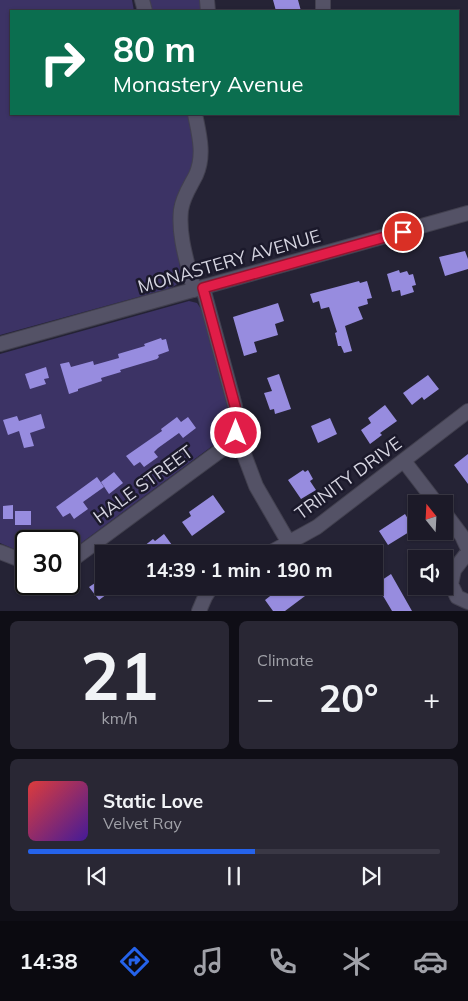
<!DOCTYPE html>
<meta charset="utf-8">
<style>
body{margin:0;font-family:Mulish,sans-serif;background:#292734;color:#f1f3f6;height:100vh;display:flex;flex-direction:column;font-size:19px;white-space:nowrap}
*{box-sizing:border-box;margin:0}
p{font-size:16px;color:#a0a1a8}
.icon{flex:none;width:28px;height:28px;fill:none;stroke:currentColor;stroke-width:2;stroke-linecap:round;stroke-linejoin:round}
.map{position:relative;height:611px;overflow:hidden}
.sheet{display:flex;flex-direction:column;gap:10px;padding:10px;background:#0f0e16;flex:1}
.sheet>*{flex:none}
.banner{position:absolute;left:10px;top:10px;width:449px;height:105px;border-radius:0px;box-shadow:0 1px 4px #0004,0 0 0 1px #3a3845;background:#0b6e4f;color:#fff;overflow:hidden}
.needle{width:32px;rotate:342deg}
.tools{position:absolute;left:408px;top:495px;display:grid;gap:10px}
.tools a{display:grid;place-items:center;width:45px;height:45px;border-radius:0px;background:#1c1a28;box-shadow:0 1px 4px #0004,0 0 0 1px #3a3845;font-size:25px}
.speed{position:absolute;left:15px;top:530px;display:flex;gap:10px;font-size:25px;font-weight:700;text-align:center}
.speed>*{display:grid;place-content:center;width:65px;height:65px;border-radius:50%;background:#1c1a28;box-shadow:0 1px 4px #0004,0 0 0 1px #3a3845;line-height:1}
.speed .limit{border:2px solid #111;border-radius:8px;background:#fff;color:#111}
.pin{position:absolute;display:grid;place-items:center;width:42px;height:42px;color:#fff;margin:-21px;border:2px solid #fff;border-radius:50%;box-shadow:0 1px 5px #0007}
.me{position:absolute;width:55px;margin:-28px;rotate:0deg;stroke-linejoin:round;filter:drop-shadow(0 0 4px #0008)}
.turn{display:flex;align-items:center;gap:18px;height:105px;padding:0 20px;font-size:22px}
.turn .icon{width:65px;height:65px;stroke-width:2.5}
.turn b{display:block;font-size:35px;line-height:42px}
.big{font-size:38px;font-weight:700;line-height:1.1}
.sheet .card{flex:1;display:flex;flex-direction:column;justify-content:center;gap:8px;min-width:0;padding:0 18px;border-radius:8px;background:#292734}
.sheet .dial{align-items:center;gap:0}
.dial b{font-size:65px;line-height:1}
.song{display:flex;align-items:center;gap:15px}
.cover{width:60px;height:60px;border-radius:8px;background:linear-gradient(135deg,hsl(0 70% 55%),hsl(260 70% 35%))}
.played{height:5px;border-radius:2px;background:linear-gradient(90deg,#2563eb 55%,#3a3845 55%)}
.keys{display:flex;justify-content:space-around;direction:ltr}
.heat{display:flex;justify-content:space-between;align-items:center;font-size:28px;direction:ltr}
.sheet .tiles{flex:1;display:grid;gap:10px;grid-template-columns:1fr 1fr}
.card:last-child{grid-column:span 2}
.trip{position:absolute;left:95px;top:545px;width:288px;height:50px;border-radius:0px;background:#1c1a28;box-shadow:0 1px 4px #0004,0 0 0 1px #3a3845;font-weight:700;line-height:50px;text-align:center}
.tabs{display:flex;height:80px;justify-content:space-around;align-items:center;background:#0b0a10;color:#a0a1a8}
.tabs .icon{width:35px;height:35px}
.tabs .current{color:#2563eb}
.tabs b{font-size:22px;color:#f1f3f6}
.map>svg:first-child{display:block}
.green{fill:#3c3365}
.building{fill:#978cdf}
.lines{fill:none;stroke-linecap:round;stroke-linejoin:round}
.minor-casing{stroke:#42404f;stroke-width:16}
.minor{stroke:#545266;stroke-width:14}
.route-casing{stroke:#92132f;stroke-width:12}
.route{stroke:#e11d48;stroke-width:9}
.labels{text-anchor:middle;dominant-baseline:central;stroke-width:5;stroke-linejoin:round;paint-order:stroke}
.street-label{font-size:18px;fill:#d6d5e1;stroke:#1b192b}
</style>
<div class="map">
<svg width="468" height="611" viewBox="0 0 468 611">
<rect width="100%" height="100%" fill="#252335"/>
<path class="green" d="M0 0H132L134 11H11V114H188C192 129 198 148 193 163 187 183 174 192 173 216 172 232 183 270 180 281 178 284 174 286 171 288L0 335Z
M147 0H201L202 11H151Z
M189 301 197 303 201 309 230 417 229 425 226 433 219 441 69 552V541H26V554L0 543V354Z"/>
<path class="building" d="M273 0H298L301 11H276Z
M465 251 468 259V269L445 276 439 257Z
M399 270 400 273 407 271 409 275 413 274 416 285 412 286 414 292 401 296 400 290 392 292 387 274Z
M359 281 360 283 367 281 372 298 367 299 368 304 358 307 363 319 345 326 352 351 344 353 341 346H338L335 333 337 332 329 307 321 309 319 301 313 303 310 294Z
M278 303 284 321 275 324 278 335 254 342 257 352 244 356 233 317Z
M161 338 162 340 166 339 169 351 158 355 159 357 157 359 120 370 121 372 101 378 102 381 78 389V391L69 394 60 364 69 362 71 367 93 361 94 365 119 358 118 354 145 346 144 344Z
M46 367 49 378 44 379 46 384 30 389 25 374Z
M279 374 291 409 275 414 274 409 270 410 264 393 272 391 267 378Z
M428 375 439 389 424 400 422 397 412 405 403 393Z
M385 405 397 421 380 433 382 435 370 444 361 430 371 423 368 418Z
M41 414 45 428 30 433 34 446 24 448 19 431 8 435 3 420 17 416 19 421Z
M177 417 181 422 188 417 196 428 183 438 179 433 158 448 154 452 158 457 144 467 140 462 134 466 126 456 162 431 161 429Z
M330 418 337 434 318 443 311 426Z
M468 454V484L454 465Z
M303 470 305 472 308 470 313 479 310 481 316 490 301 499 288 480Z
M114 472 123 483 109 494 101 482Z
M97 477 104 487 83 502 88 509 74 519 70 513 63 517 56 507Z
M213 495 225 512 192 536 182 522 191 516 189 512Z
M13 505V519H3V506Z
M15 511H31V525H15Z
M405 514 414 529 388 545 379 531Z
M164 534 172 545 165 550 164 549 157 554H134L153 539 155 541Z
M391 574 412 611H392L376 584Z
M104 577V586H118L99 600 89 587Z
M283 586H304L309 593 285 611H273L265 600Z"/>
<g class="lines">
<defs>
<path id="minor" d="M142 0 145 11
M207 0 208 11
M323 0V11
M194 290C188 264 178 237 181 210 183 196 190 187 196 175 205 155 199 134 195 114
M0 344 468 213
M236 433 256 486 289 543
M404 461 437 504
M444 512 462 536 468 549
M0 552 26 562
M468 552 454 570 451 584 457 597 468 602
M268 554 317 527 468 411
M69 562 221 450C237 435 240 428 235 406L203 288
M199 611 205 597 212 586"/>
</defs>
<use href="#minor" class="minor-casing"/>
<use href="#minor" class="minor"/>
</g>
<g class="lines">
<defs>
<path id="route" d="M236 433 238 424 235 406 203 288 403 232"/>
</defs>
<use href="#route" class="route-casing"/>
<use href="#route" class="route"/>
</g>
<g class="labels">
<g class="street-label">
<text transform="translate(229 261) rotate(-16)">MONASTERY AVENUE</text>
<text transform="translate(348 478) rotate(-36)">TRINITY DRIVE</text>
<text transform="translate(143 484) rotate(-36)">HALE STREET</text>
</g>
</g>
</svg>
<div class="tools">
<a><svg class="needle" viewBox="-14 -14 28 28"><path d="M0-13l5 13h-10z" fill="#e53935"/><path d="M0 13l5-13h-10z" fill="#a0a1a8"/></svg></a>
<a><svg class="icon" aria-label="sound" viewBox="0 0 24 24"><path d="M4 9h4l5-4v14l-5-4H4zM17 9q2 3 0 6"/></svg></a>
</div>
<div class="speed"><div class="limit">30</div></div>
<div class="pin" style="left:403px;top:232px;background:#d93025"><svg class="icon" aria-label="arrive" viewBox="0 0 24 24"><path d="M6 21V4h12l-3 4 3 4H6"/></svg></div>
<svg class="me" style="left:236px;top:433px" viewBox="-20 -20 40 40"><circle r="17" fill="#e11d48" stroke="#fff" stroke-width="3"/><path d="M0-11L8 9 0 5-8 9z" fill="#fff"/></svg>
<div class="trip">14:39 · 1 min · 190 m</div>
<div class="banner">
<div class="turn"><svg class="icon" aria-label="right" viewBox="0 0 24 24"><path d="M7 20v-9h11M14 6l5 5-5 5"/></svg><div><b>80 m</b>Monastery Avenue</div></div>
</div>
</div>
<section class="sheet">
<div class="tiles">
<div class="card dial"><b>21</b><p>km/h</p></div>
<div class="card"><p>Climate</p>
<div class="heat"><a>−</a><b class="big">20°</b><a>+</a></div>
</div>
<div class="card">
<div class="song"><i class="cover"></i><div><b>Static Love</b><p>Velvet Ray</p></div></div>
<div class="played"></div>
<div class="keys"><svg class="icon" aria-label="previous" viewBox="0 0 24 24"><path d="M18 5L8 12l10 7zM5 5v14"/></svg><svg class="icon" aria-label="pause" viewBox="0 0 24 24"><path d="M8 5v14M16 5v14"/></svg><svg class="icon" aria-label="next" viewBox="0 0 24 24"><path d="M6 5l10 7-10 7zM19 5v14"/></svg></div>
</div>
</div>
</section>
<nav class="tabs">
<b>14:38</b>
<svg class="icon current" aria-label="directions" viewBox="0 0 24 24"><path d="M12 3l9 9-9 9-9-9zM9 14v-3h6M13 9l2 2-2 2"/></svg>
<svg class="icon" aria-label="music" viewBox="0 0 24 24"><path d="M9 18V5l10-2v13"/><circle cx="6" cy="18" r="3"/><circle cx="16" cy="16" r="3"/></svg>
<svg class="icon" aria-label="phone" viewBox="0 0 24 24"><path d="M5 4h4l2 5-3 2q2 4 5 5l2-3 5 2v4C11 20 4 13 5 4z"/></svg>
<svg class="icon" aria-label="climate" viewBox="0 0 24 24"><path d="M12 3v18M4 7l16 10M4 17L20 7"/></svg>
<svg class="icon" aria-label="car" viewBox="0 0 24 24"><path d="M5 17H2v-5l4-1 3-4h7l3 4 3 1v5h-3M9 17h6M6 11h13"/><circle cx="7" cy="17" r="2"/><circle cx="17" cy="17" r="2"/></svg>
</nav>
